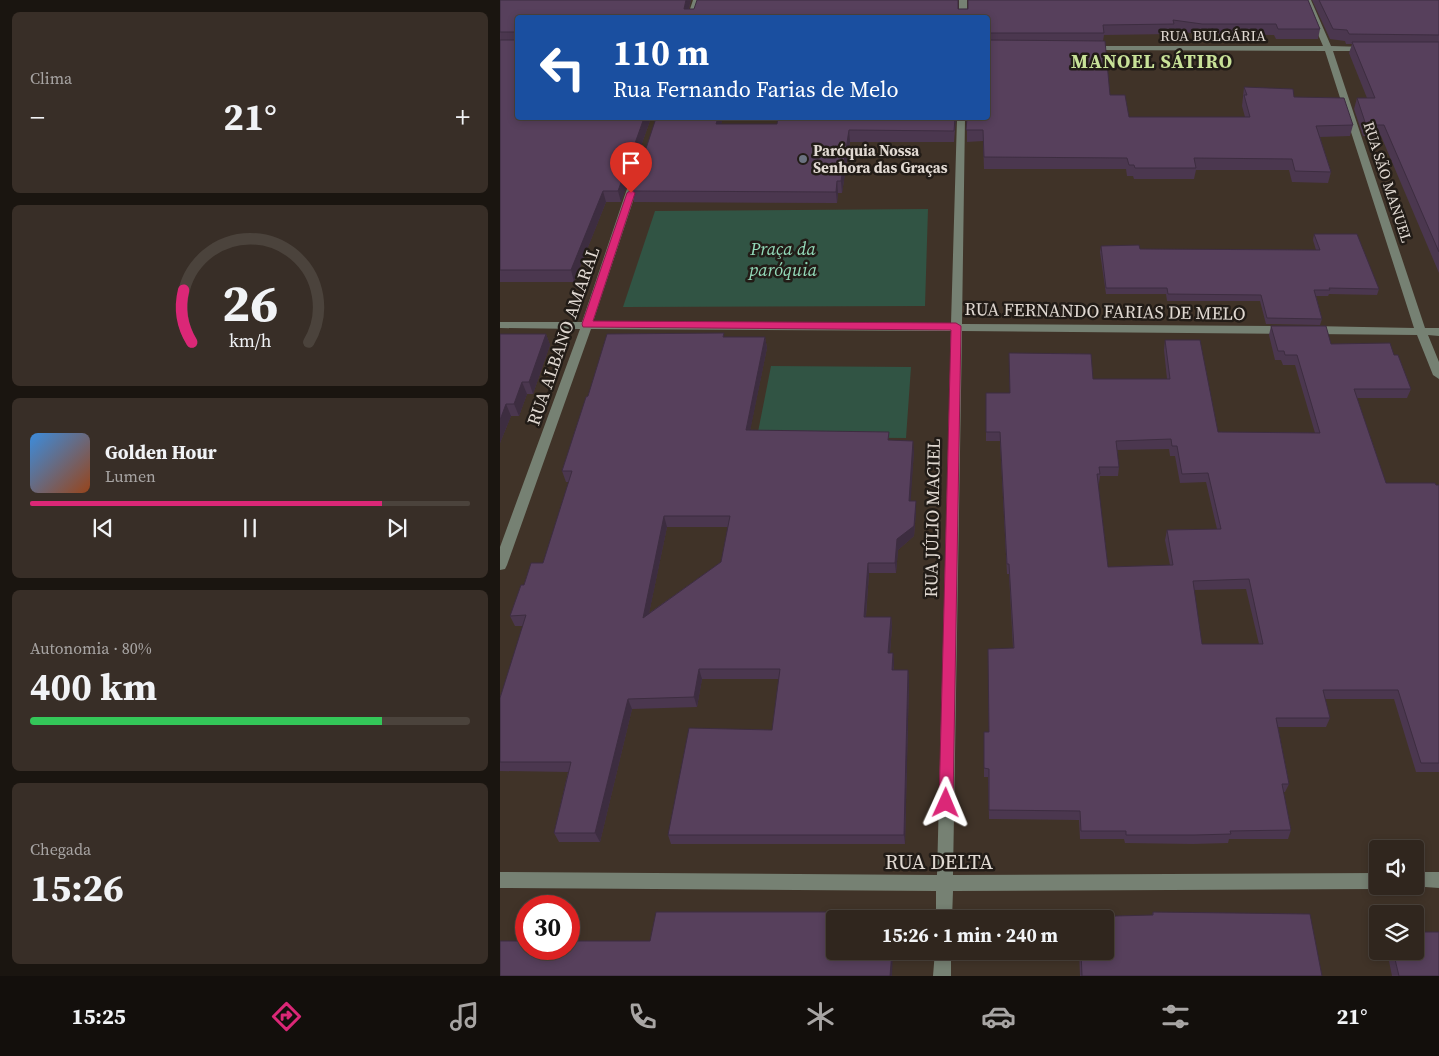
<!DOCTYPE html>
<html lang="pt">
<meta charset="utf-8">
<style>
body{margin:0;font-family:"Source Serif 4",serif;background:#382e27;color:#f1f3f6;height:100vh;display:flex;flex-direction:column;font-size:19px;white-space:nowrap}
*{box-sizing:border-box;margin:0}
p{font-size:16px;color:#a8a5a4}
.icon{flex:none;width:28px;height:28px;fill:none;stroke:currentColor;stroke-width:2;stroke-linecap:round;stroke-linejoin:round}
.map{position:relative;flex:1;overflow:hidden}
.panel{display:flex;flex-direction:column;gap:12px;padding:12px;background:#1a1510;width:500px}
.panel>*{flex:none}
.guide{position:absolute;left:15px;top:15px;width:475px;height:105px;border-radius:5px;box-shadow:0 2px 8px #0003,0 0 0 1px #4b433c;background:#1a4fa0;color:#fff;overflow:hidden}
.buttons{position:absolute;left:869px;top:840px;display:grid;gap:10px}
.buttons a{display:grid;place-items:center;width:55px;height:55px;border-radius:5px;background:#30261e;box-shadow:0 2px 8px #0003,0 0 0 1px #4b433c;font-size:25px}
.speed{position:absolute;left:15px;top:895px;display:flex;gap:10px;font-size:25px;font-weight:700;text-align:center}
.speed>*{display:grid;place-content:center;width:65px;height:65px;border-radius:50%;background:#30261e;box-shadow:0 2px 8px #0003,0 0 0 1px #4b433c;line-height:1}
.speed .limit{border:8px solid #d22;background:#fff;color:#111}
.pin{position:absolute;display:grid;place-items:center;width:42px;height:42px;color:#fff;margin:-51px -21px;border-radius:50% 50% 50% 0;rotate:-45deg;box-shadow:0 0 5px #0007}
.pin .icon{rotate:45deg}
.me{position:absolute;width:55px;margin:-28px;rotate:1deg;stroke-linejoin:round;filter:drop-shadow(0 0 4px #0008)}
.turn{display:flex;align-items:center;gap:18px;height:105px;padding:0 15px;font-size:22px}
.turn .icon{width:65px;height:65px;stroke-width:2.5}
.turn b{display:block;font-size:35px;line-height:42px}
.big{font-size:38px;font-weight:700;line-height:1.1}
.panel .widget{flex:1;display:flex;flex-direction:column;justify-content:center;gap:8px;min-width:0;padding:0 18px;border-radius:8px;background:#382e27}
.panel .dial{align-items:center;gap:0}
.dial svg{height:130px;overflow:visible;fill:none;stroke:#4b433c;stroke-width:7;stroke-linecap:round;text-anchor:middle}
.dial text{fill:#f1f3f6;stroke:none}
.song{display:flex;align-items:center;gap:15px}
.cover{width:60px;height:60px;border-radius:8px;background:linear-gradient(135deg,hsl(210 70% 55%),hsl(20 70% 35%))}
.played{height:5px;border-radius:2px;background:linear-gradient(90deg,#db2777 80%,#4b433c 80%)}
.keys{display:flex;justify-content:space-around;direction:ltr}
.heat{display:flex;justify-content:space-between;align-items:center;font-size:28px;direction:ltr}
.charge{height:8px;border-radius:4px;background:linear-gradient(90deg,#34c759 80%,#4b433c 0)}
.trip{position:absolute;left:326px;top:910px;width:288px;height:50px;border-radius:5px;background:#30261e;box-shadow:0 2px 8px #0003,0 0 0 1px #4b433c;font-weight:700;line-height:50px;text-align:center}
.menu{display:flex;height:80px;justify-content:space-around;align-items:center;background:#130f0c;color:#a8a5a4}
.menu .icon{width:35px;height:35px}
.menu .on{color:#db2777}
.menu b{font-size:22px;color:#f1f3f6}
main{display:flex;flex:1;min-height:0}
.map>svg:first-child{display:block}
.green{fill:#315444}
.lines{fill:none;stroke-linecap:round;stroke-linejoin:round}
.minor{fill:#768173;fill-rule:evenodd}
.wall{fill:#4b374f;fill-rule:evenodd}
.shaded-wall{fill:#3d2d40}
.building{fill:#57405c;stroke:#3d2d40;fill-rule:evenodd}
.route{fill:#db2777;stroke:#8e194d}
.worship-dot{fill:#6b7280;stroke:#221c17;stroke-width:2}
.labels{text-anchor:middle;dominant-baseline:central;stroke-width:5;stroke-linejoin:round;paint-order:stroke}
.far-street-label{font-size:15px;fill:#e1d9d2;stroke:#221c17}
.far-poi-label{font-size:15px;font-weight:bold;fill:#e1d9d2;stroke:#221c17;text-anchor:start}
.park-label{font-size:18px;font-style:italic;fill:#93d9b8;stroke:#221c17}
.street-label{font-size:18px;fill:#e1d9d2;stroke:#221c17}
.far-district-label{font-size:19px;font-weight:bold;letter-spacing:1px;fill:#c8e298;stroke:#221c17}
.near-street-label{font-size:21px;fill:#e1d9d2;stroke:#221c17}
</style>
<main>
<section class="panel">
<div class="widget"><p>Clima</p>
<div class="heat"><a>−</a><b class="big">21°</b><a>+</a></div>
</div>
<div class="widget dial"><svg viewBox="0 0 100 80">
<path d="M14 69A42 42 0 1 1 86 69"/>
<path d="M14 69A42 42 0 0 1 9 37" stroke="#db2777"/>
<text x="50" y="56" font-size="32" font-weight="700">26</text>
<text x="50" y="72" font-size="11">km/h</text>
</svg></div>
<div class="widget">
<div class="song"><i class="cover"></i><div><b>Golden Hour</b><p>Lumen</p></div></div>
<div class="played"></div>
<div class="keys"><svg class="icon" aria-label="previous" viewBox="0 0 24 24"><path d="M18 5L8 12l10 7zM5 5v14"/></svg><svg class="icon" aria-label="pause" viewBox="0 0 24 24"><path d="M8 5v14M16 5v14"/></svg><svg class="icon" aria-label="next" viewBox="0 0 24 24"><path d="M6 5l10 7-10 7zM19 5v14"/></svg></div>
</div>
<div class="widget"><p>Autonomia · 80%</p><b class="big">400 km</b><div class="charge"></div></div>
<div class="widget"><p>Chegada</p><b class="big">15:26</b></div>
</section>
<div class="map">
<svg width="939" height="976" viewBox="0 0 939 976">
<rect width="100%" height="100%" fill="#403328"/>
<path class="green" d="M428 209 425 306 123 307 155 211Z
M271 366 411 367 406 438 257 437Z"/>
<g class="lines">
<path class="minor" d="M193 0H201L195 18H187Z
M459 0H467V18H459Z
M803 0H811L831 46 867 47 871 49 867 51H833L925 328H939V336L928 335 939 362V379L933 375 917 335 812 334 807 330 812 326 914 328 825 51 590 50 586 48 590 46H823Z
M457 118H465L462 324 787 326 792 330 787 334 462 331 453 875 878 873V886H884L878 889 453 891 452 919H436V891L0 888V872L437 875 451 331 91 329 7 565 5 569 0 570V547L80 329 0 328V322H82L131 177 136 174 141 177 93 322 451 324Z
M915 872H939V888L911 886H915Z
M435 951H451V976H433Z"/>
</g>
<path class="wall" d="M0 0H191L189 9H458L808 0 820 29 818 39H776L774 35 700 34 673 31 672 34 604 35 603 41 610 95 629 117H745L742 106 744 87 794 97 853 125 850 136 820 137 831 172 828 183 792 182 789 170H696L694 179H634L633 176H627L626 169H484L483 141 467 142V118L488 18H18V118H151L121 202H106L74 282H0Z
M812 0H939V273L881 136H863L854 109 857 98H867L849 53 852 44H846L845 41 830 39Z
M223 118 221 124H277L278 118H456L454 142H350L342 193H338L337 203 134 202 132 191Z
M814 234 879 289 877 295 829 294 828 296H816L822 319 820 325 766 324 760 301H667L666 294H606L600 252 601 246 640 249 816 250 813 240Z
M771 326 831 344 894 355 911 389 907 398H857L886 483 939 485V772H916L894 699H825L830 718 826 727H778L789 784 785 792H783L791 830 788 839H729L728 843 693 844 625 843 624 839H580L579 820 489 819 488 777H484V741L489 732 513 648 509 574H507L500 441H486V393H510L509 353 593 379H667L664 350 665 340 718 432 815 433 795 365H783L781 360H775L769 335ZM669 449 670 456H675L680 483 706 482 717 529 667 530 665 540 670 565 608 567 598 484 599 483 600 476H618L619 467 617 450ZM746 589 759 644H702L694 590Z
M224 333V337H265L267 348 250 430 389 440 414 451 410 501H416V511L414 536 398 550 396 573H369L366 617H391L392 627 390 653H393L394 670H408L409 680 405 844H171L168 835 272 730 279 679H202L197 707 132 709 100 842H59L54 833 68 772 0 771V698L23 626H15L10 616 24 585 43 563 69 482H66L62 471 88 396ZM167 527H228L221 562 149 613Z
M0 334H46L50 345 33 394H27L19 416H11L0 443Z
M653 912 822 976H580L579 951H605L613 922 652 915Z
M887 951H915L939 976H892Z"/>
<path class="shaded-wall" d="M186 0H191L186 18 184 9Z
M144 118H151L121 202 118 191Z
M218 118H223L218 135 216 124Z
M349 130 350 142 342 193 341 181Z
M337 181 338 193 337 203 336 192Z
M103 191 106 202 74 282 71 270Z
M46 334 50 345 33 394 29 382Z
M265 337 267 348 248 441 246 430Z
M22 382 27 394 19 416 14 404Z
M6 404 11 416 0 443V420Z
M413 441 414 451 410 511 409 501Z
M416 501V511L414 536 398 550 396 573 395 563 397 539Z
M164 516 167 527 146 628 143 618Z
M368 563 369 573 365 627 364 617Z
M391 617 392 627 389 664 388 653Z
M393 653 394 663 393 680 392 670Z
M199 669 202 679 197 707 194 697Z
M408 670 409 680 405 844 404 835Z
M128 699 132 709 100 842 95 833Z
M392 951H393L392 976H390Z"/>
<path class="building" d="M0 0H186L184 9H194L197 0H458V9H468V0H808L820 29H778L776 24H702L673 20 674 24 603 25 604 33H488V35V18H18V118H144L118 191H103L71 270H0V40H15L17 34 15 32H0Z
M819 0H939V35L849 34 847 30 833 29Z
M488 40 605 41 610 95H625L629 117H750L744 95H747L744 87 793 89 794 97 844 98 853 125 816 126 831 172 795 171 792 159 694 158 696 168H635L634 165H629L627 158 484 157 483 130H466L467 118H488Z
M852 42H939V252L884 125H866L857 98H875Z
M156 118H218L216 124H277L278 118H455L454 131 349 130 341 181H337L336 192 132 191Z
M814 234H857L879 289 829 288 830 290H814L822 319 767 318 761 295 668 294 667 288H606L601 246 639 245 640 249 820 250Z
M771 326H826L831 344 890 343 894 355H898L911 389H854L886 483H935L936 485H939V763H921L898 690H823L830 718H776L789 784H782L791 830 730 831 731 834 695 835H626V831H581L580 811 489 810V769L484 768V732H489L488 649 514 648 509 564H507L500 432H486V393H510L509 353 591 354 593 379H670L665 340H700L718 432 820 433 797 355H785L784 351H778ZM671 439 672 446H677L682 474 708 473 721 529 667 530 673 565 608 567 597 474H600L599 467H619L616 441ZM749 579 763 644H702L693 581Z
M224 333 223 337H265L246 430 389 432 388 440 413 441 409 501H416L414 526 397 539 395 563H368L364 617H391L388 653H393L392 670H408L404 835H168L189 728 272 730 280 669H199L194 697 128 699 95 833H54L71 762H0V698L26 615 10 616 21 585H24L31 563H43L72 471H62L86 397 88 396 107 334ZM164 516H230L221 562 143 618Z
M0 334H46L29 382H22L14 404H6L0 420Z
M156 912H394L393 919H335V951H392L390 976H0V941H26V949H69V941H150Z
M653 912 810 914 822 976H582L581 951H605V922H613L615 916 653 915Z
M915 932H939V976H899L893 951H915Z"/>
<path class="route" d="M131 190 135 193 93 321 456 323 461 326 453 803 451 808 446 810 441 808 439 803 451 330 83 327 82 324 127 193Z"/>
<circle class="worship-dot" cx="303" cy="159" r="5"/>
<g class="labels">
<g class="far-street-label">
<text x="713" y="35">RUA BULGÁRIA</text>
<text transform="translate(888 182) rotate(72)">RUA SÃO MANUEL</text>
</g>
<g class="far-poi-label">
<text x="313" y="150">Paróquia Nossa<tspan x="313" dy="17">Senhora das Graças</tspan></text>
</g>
<g class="park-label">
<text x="283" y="248">Praça da<tspan x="283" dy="21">paróquia</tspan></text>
</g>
<g class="street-label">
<text transform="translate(605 311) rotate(1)">RUA FERNANDO FARIAS DE MELO</text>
<text transform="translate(63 336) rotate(-71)">RUA ALBANO AMARAL</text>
<text transform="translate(432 518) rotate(-89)">RUA JÚLIO MACIEL</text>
</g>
<g class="far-district-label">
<text x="652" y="61">MANOEL SÁTIRO</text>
</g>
<g class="near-street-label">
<text x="439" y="861">RUA DELTA</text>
</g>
</g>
</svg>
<div class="buttons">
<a><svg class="icon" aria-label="sound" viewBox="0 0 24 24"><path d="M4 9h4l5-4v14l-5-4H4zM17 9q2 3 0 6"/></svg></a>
<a><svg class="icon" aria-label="layers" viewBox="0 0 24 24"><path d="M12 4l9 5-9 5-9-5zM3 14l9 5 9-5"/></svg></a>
</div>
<div class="speed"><div class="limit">30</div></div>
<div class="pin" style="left:131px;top:193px;background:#d93025"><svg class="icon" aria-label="arrive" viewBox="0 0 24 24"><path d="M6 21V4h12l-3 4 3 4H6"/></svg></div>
<svg class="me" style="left:446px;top:803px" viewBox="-20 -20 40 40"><path d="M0-17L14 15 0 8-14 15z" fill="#db2777" stroke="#fff" stroke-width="4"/></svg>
<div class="trip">15:26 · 1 min · 240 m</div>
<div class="guide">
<div class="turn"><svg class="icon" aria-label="left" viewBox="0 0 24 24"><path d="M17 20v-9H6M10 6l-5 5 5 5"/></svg><div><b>110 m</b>Rua Fernando Farias de Melo</div></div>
</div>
</div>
</main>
<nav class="menu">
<b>15:25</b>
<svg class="icon on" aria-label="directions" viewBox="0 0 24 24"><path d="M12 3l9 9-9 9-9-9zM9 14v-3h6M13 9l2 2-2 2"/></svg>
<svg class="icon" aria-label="music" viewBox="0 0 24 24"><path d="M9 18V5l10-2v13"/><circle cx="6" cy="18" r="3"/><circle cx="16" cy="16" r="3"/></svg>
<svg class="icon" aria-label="phone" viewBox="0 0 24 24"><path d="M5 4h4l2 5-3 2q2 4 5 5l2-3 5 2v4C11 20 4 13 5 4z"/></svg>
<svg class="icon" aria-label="climate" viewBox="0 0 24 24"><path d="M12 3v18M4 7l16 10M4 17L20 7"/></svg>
<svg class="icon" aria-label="car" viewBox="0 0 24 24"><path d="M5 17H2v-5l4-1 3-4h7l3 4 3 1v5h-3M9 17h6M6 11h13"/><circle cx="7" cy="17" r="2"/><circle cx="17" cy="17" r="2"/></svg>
<svg class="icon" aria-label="filters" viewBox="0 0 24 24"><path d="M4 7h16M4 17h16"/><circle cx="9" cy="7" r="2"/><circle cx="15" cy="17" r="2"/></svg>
<b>21°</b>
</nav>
